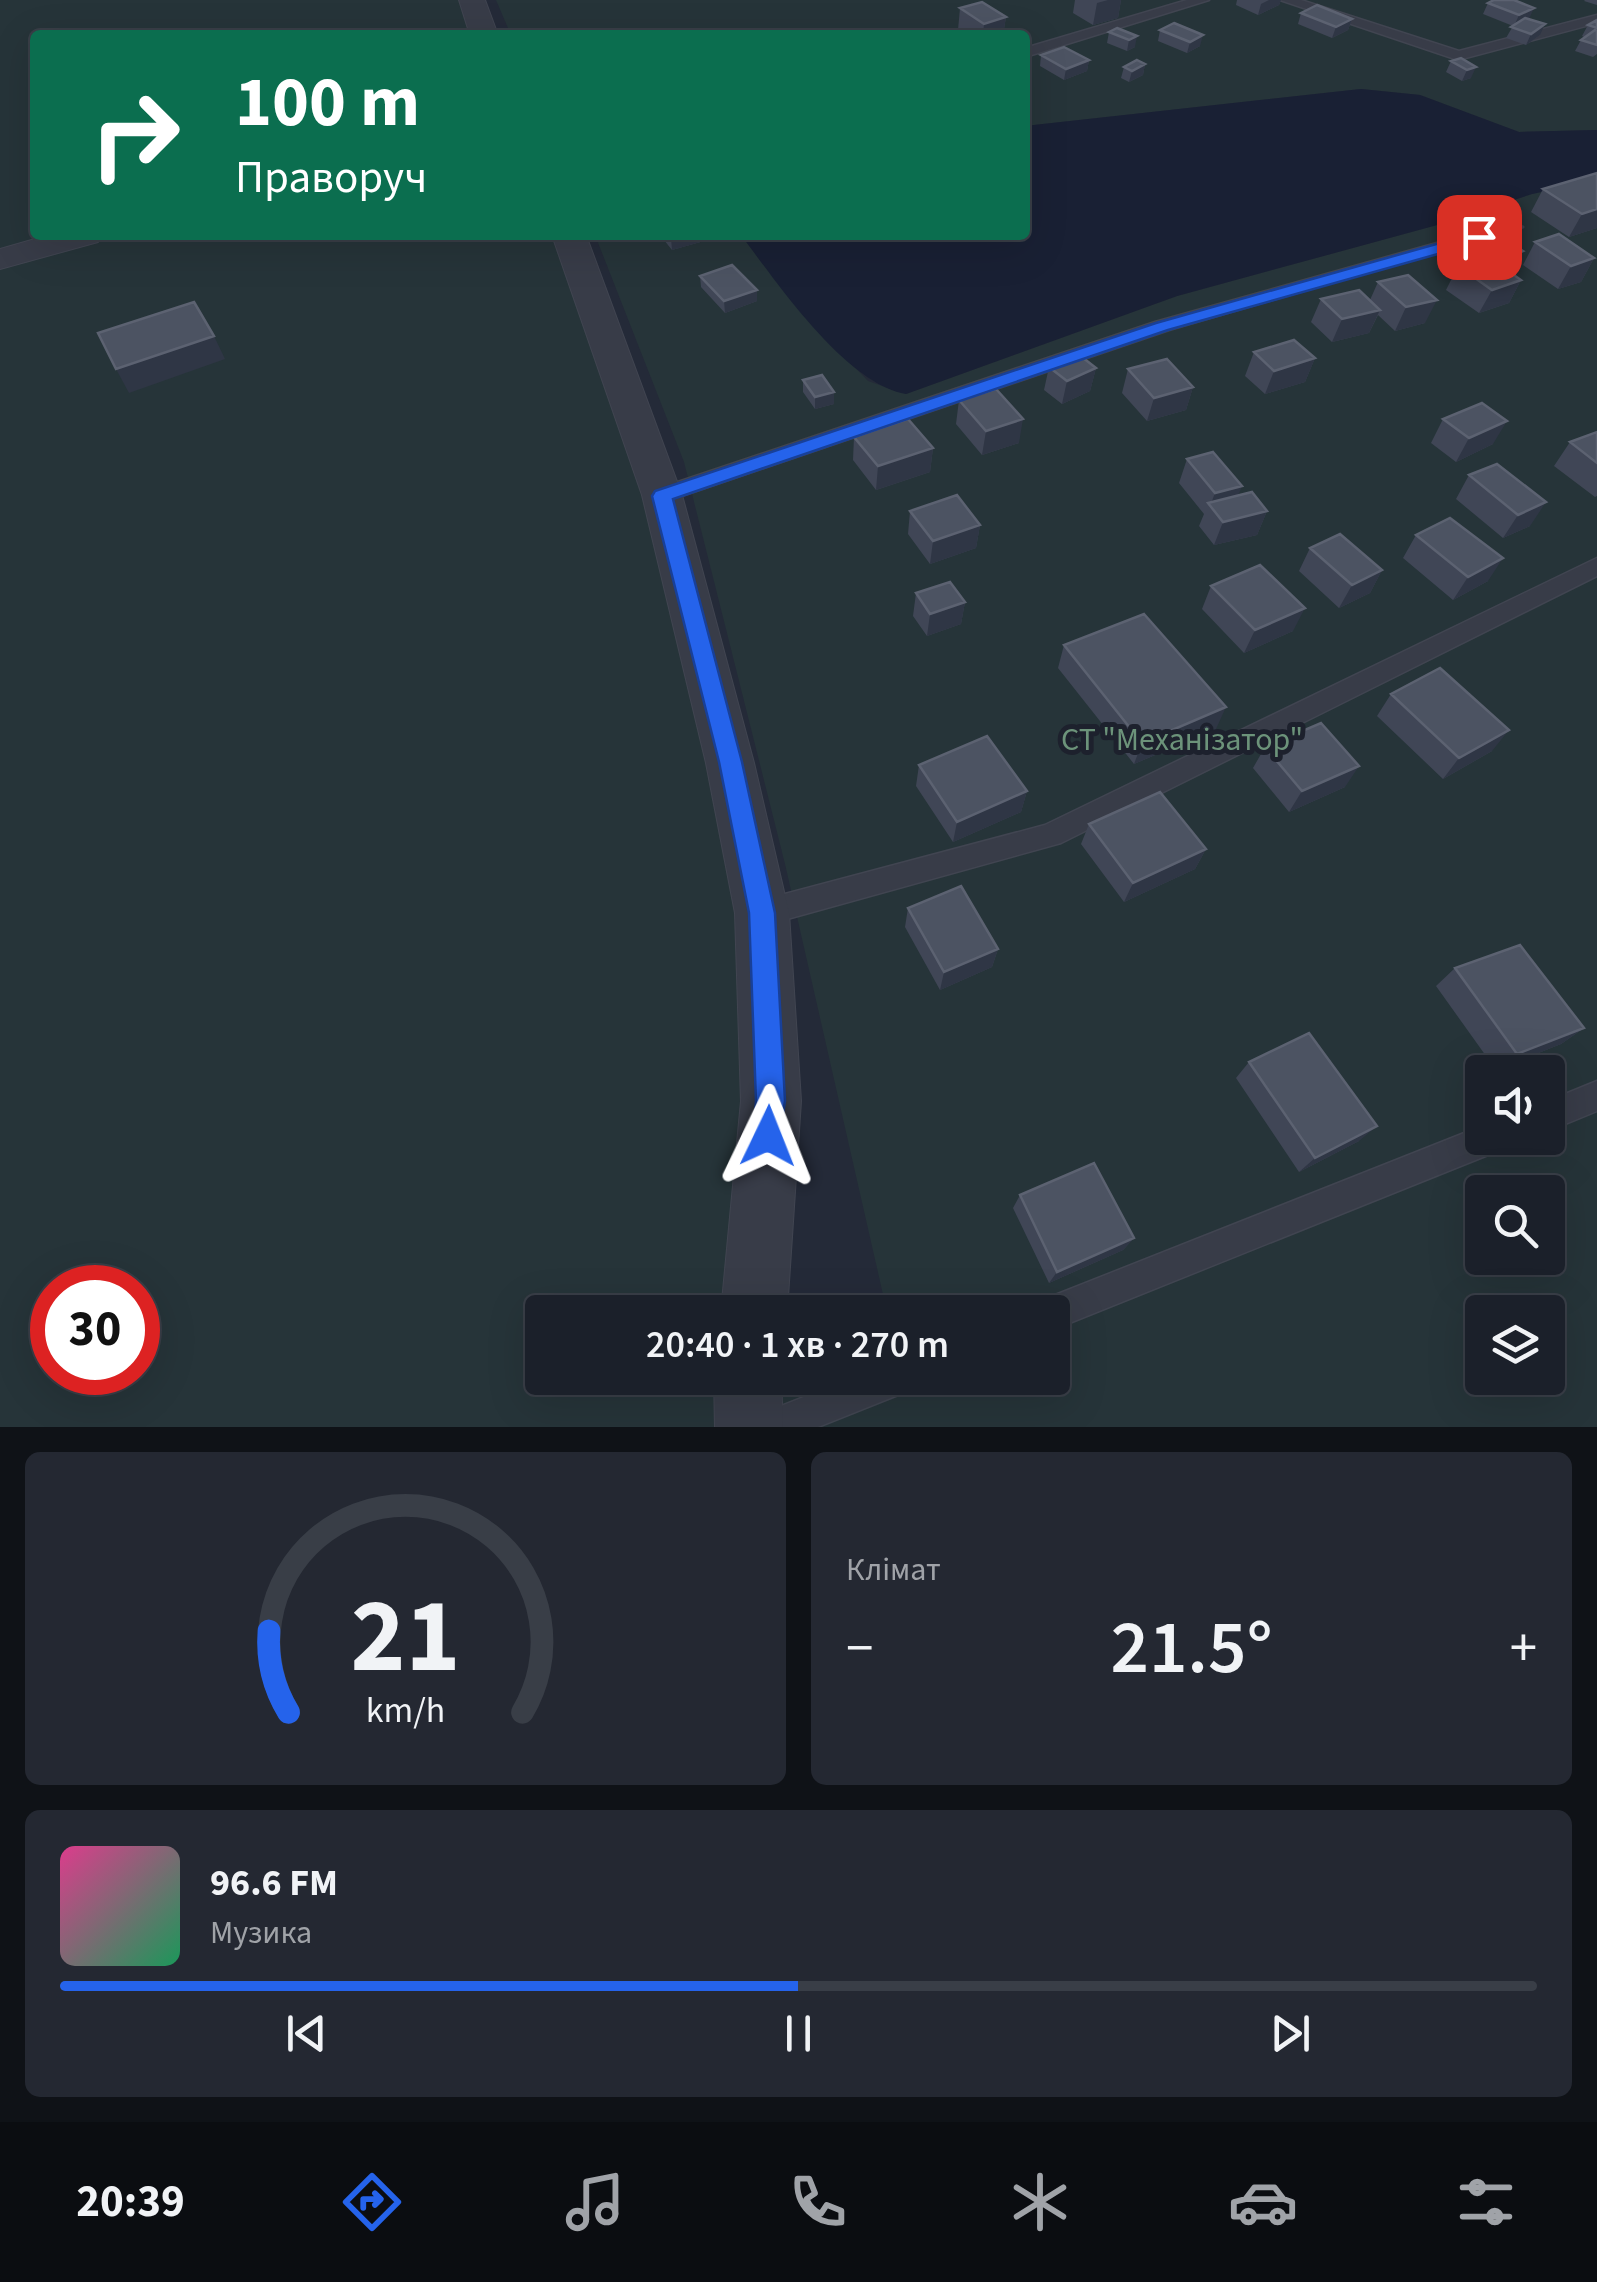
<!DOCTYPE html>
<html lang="uk">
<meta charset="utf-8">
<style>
body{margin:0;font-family:"Source Sans 3",sans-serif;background:#242832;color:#f1f3f6;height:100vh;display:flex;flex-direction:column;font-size:38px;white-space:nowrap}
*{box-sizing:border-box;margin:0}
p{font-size:32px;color:#a0a3a8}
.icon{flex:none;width:55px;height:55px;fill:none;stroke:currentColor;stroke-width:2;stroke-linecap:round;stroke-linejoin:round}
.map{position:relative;height:1427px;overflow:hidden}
.drawer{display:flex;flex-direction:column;gap:25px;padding:25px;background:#0f1217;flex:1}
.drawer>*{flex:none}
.hud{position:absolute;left:30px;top:30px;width:1000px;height:210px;border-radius:10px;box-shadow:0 10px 40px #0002,0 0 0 2px #393e47;background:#0b6e4f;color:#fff;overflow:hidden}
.fabs{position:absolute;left:1465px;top:1055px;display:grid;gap:20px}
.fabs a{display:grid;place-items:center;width:100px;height:100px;border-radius:10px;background:#1b202a;box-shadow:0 10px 40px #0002,0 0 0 2px #393e47;font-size:50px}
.speed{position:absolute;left:30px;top:1265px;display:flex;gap:20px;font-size:50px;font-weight:700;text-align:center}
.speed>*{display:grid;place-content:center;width:130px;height:130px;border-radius:50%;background:#1b202a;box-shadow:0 10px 40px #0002,0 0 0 2px #393e47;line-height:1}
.speed .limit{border:15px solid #d22;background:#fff;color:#111}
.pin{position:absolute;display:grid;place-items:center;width:85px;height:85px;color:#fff;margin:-42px;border-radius:20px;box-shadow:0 5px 15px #0006}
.me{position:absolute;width:110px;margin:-55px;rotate:2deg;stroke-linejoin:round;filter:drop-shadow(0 0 8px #0008)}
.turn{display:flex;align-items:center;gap:35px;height:210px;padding:0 40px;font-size:45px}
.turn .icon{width:130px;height:130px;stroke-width:2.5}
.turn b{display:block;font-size:70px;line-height:85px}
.big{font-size:75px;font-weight:600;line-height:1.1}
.drawer .widget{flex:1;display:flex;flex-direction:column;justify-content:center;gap:15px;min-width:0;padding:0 35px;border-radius:15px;background:#242832}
.drawer .dial{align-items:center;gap:0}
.dial svg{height:260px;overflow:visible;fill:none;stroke:#393e47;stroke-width:7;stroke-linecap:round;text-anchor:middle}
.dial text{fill:#f1f3f6;stroke:none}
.song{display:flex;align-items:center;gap:30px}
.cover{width:120px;height:120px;border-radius:15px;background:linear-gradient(135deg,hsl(330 70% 55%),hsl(150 70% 35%))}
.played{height:10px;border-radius:5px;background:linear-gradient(90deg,#2563eb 50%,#393e47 50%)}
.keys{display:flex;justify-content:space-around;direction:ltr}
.heat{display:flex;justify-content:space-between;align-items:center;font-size:55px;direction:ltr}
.drawer .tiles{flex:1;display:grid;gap:25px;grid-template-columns:1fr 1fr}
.widget:last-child{grid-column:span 2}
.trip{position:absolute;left:525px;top:1295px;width:545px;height:100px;border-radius:10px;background:#1b202a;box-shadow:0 10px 40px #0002,0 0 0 2px #393e47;font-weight:600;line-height:100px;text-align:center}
.tabs{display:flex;height:160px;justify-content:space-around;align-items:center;background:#0b0d11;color:#a0a3a8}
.tabs .icon{width:70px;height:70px}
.tabs .active{color:#2563eb}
.tabs b{font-size:45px;color:#f1f3f6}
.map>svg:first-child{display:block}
.green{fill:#263439;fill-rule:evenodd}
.water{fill:#192034}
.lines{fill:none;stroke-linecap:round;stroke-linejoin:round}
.lane-casing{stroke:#414551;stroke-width:3}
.street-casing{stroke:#414551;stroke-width:2}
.lane{fill:#383c48;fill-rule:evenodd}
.street{fill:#383c48;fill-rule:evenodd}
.wall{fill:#404656}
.shaded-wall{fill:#2f3645}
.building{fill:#4c5362;stroke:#5c6271;stroke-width:2.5}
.route{fill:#2563eb;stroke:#184099;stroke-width:2.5}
.labels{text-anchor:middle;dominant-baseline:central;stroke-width:10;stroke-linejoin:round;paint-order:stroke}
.park-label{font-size:32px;fill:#6c937a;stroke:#1d212d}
</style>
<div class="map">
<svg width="1597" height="1427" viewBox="0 0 1597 1427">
<rect width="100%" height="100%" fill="#242a38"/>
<path class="green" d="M0 0H472L484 35H35V235H569L662 495 771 1101 754 1312H542V1378H748V1389L791 1378H1052V1312H887L785 864 684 462 595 235H741L797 307 868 381 906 394 1177 296 1437 225 1532 194 1597 180V1427H0ZM1482 1072H1548V1138H1482ZM1482 1192H1548V1258H1482ZM52 1288H138V1372H52ZM1482 1312H1548V1378H1482Z
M496 0H1597V130L1519 132 1420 95 1361 89 1025 126V35H511Z"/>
<path class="water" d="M1361 89 1420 95 1519 132 1597 130V180L1532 194 1437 225 1177 296 906 394C846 384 777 283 741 235H1025V126Z"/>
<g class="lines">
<defs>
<path id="lane" d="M1187 0H1209L1025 57V48Z
M1280 0H1301L1459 51 1597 15V23L1458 60Z
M1508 223 1523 227 1169 330 670 500H654L651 495 654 490 1155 322Z
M1597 558V576L1061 843 762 926 752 922 748 913 752 904 762 900 1045 825Z
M1597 1081V1111L1548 1131V1101Z
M1482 1126V1138H1508L1503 1149 1052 1330V1312H1035L1040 1301Z
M852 1378H913L908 1391 818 1427H756L761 1414Z"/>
<path id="street" d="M459 0H485L498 35H470Z
M49 235H103L98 242 0 269V249Z
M552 235H586L682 495 754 763 789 913 801 1101 787 1312H721L741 1101 735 913 706 763 642 495Z
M714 1378H781L783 1427H715Z"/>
</defs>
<use href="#lane" class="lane-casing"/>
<use href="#street" class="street-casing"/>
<use href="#lane" class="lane"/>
<use href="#street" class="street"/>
</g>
<path class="wall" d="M1075 0H1121L1118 18 1093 25 1073 13Z
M1237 0H1281L1279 5 1258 15 1236 5Z
M1585 0H1597V5L1584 1Z
M1488 3 1529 19 1540 35 1526 45 1506 38 1513 26 1483 14Z
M960 8 1006 17 1003 35H966L958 30Z
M1301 13 1352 19 1348 30 1332 38 1298 24Z
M1597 20V54L1593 57 1575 51 1581 40 1584 37 1582 36 1588 25Z
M1117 28 1135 47 1127 51 1107 43 1109 32Z
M1160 30 1200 46 1187 53 1158 41Z
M1041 55 1089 60 1087 71 1064 80 1040 66Z
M1461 58 1471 78 1462 81 1446 72 1451 61Z
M1145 64 1143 75 1129 82 1121 78 1124 67Z
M1597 173V228L1569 237 1531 212 1543 189Z
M1470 232 1523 251 1511 273 1521 280 1509 303 1479 313 1446 290 1458 266 1469 263 1458 256Z
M660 235H703L704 241 672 250Z
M1535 242 1594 258 1581 282 1558 289 1523 265Z
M700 276 757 290V301L725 313 701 287Z
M1378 282 1425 323 1395 331 1378 315 1369 333 1332 342 1311 322 1321 299 1370 300Z
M1254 352 1315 358 1305 382 1265 394 1245 376Z
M1049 367 1096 368 1090 391 1062 404 1044 390Z
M1128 369 1193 387 1186 410 1147 421 1122 393Z
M803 380 834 392V404L815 409 803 392Z
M959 400 1019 443 982 455 956 424Z
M1443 419 1493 444 1456 462 1431 443Z
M1597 432V496L1595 497 1554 466 1570 442Z
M854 437 933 448 930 472 876 490 853 460Z
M1187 459 1238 496 1267 511 1257 535 1214 545 1199 526 1204 514 1179 483Z
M1469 475 1530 526 1503 538 1456 499Z
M910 511 980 525 976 548 930 564 908 534Z
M1416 535 1488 581 1453 600 1403 558Z
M1310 548 1382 570 1370 593 1339 608 1299 571Z
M1211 586 1293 631 1244 653 1202 609Z
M916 593 965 602 961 624 927 636 913 616Z
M1064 645 1216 729 1134 764 1058 668Z
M1391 694 1492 751 1443 779 1377 716Z
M1265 747 1345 787 1289 812 1253 768Z
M919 765 1027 791 1021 812 953 842 916 786Z
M1089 824 1206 849 1195 869 1124 902 1081 844Z
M908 908 998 949 992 967 940 990 905 927Z
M1455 968 1584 1028 1561 1044 1496 1070 1436 986Z
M1249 1062 1359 1141 1299 1172 1236 1078Z
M1020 1195 1134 1238 1123 1250 1049 1283 1013 1208Z"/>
<path class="shaded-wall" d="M1108 0H1121L1118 18 1093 25 1097 3Z
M1269 0H1281L1279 5 1258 15 1261 4Z
M1534 8 1529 19 1514 26 1519 15Z
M1006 17 1003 35H983L984 24Z
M1352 19 1348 30 1332 38 1336 27Z
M1545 24 1540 35 1526 45 1531 34Z
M1203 35 1200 46 1187 53 1190 42Z
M1137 36 1135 47 1127 51 1129 40Z
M1089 60 1087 71 1064 80 1066 69Z
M1145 64 1143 75 1129 82 1132 71Z
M1476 67 1471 78 1462 81 1467 70Z
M1597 200V228L1569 237 1582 214Z
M682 235H703L704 241 672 250 671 238Z
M1523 251 1511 274 1496 280 1509 257Z
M1594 258 1581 282 1558 289 1571 266Z
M1521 280 1509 303 1479 313 1492 290Z
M757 290V301L725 313 724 301Z
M1437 300 1425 323 1395 331 1406 307Z
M1380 310 1369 333 1332 342 1342 319Z
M214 336 225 359 129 393 116 369Z
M1315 358 1305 382 1265 394 1274 371Z
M1096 368 1090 391 1062 404 1067 381Z
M1193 387 1186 410 1147 421 1154 398Z
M834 392V404L815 409V397Z
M1023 419 1019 443 982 455 986 431Z
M1507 421 1493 444 1456 462 1469 438Z
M933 448 930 472 876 490 878 466Z
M1242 486 1233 509 1210 506 1215 493Z
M1546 502 1530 526 1503 538 1518 515Z
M1267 511 1257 535 1214 545 1223 522Z
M980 525 976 548 930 564 933 541Z
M1503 558 1488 581 1453 600 1468 577Z
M1382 570 1370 593 1339 608 1352 585Z
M965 602 961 624 927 636 930 614Z
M1305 608 1293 631 1244 653 1255 630Z
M1226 707 1216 729 1134 764 1142 743Z
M1509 730 1492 751 1443 779 1459 758Z
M1359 766 1345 787 1289 812 1302 791Z
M1027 791 1021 812 953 842 957 822Z
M1206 849 1195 869 1124 902 1133 883Z
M998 949 992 967 940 990 944 972Z
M1584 1028 1561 1044 1496 1070 1517 1054Z
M1377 1126 1359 1141 1299 1172 1315 1158Z
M1134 1238 1123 1250 1049 1283 1057 1272Z"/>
<path class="building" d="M1494 0H1514L1534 8 1519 15 1488 3Z
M982 2 1006 17 984 24 960 8Z
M1317 5 1352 19 1336 27 1301 13Z
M1525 18 1545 24 1531 34 1511 27Z
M1597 20V28L1588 25Z
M1174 23 1203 35 1190 42 1160 30Z
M1117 28 1137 36 1129 40 1109 32Z
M1595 30 1597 31V45L1581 40Z
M1064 47 1089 60 1066 69 1041 55Z
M1461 58 1476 67 1467 70 1451 61Z
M1137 60 1145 64 1132 71 1124 67Z
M1597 173V209L1582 214 1543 189Z
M1484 227 1523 251 1509 257 1470 232Z
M1559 234 1594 258 1571 266 1535 242Z
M1487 256 1521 280 1492 290 1458 266Z
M732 265 757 290 724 301 700 276Z
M1408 275 1437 300 1406 307 1378 282Z
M1359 290 1380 310 1342 319 1321 299Z
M194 302 214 336 116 369 98 333Z
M1294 340 1315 358 1274 371 1254 352Z
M1078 354 1096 368 1067 381 1049 367Z
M1167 359 1193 387 1154 398 1128 369Z
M822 375 834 392 815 397 803 380Z
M996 389 1023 419 986 431 959 400Z
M1482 403 1507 421 1469 438 1443 419Z
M908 419 933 448 878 466 854 437Z
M1597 432V463L1570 442Z
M1213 452 1242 486 1215 493 1187 459Z
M1497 464 1546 502 1518 515 1469 475Z
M1252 492 1267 511 1223 522 1208 503Z
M957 495 980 525 933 541 910 511Z
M1450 518 1503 558 1468 577 1416 535Z
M1340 534 1382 570 1352 585 1310 548Z
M1260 565 1305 608 1255 630 1211 586Z
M950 582 965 602 930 614 916 593Z
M1144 614 1226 707 1142 743 1064 645Z
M1440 668 1509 730 1459 758 1391 694Z
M1321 723 1359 766 1302 791 1265 747Z
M987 736 1027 791 957 822 919 765Z
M1160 792 1206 849 1133 883 1089 824Z
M961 886 998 949 944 972 908 908Z
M1520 945 1584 1028 1517 1054 1455 968Z
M1309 1033 1377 1126 1315 1158 1249 1062Z
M1094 1163 1134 1238 1057 1272 1020 1195Z"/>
<path class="route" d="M1479 232 1487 237 1484 241 1168 330 673 499 742 762 775 913 785 1101 778 1146 768 1151 758 1146 753 1136 756 1101 749 913 719 762 652 496 655 491 1156 323Z"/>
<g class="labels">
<g class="park-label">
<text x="1182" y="740">СТ "Механізатор"</text>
</g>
</g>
</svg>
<div class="fabs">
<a><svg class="icon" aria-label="sound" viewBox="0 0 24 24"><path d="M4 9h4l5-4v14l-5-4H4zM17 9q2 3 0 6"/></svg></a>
<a><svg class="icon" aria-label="search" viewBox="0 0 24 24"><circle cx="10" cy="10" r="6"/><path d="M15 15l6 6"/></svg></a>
<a><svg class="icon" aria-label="layers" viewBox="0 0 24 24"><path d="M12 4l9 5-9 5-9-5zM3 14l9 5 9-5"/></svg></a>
</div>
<div class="speed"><div class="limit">30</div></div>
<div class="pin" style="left:1479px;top:237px;background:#d93025"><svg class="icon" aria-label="arrive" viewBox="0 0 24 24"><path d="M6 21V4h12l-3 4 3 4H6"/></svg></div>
<svg class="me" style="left:768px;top:1136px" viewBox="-20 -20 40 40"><path d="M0-17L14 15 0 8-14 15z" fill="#2563eb" stroke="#fff" stroke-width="4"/></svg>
<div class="trip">20:40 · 1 хв · 270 m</div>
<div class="hud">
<div class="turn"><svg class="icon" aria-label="right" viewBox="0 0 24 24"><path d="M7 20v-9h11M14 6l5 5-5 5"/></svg><div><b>100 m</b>Праворуч</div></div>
</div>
</div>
<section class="drawer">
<div class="tiles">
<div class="widget dial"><svg viewBox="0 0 100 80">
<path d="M14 69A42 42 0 1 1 86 69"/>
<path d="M14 69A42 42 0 0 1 8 44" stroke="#2563eb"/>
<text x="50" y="56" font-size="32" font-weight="700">21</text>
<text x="50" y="72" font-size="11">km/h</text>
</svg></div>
<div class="widget"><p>Клімат</p>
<div class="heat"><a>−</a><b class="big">21.5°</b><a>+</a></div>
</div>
<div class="widget">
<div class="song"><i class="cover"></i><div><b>96.6 FM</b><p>Музика</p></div></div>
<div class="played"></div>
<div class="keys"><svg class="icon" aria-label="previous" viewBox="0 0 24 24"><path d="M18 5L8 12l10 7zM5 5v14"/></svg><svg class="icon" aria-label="pause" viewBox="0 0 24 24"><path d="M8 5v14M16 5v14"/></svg><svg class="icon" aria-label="next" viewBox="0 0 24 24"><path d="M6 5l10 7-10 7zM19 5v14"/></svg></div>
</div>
</div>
</section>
<nav class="tabs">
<b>20:39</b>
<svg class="icon active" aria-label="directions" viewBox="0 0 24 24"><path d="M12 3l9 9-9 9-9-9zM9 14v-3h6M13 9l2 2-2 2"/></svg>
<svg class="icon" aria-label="music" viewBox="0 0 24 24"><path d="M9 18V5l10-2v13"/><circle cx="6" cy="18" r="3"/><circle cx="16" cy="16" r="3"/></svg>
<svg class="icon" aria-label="phone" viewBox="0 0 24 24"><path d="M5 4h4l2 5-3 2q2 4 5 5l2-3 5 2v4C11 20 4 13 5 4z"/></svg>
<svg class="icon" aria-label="climate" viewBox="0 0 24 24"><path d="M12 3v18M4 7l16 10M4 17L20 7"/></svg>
<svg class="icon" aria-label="car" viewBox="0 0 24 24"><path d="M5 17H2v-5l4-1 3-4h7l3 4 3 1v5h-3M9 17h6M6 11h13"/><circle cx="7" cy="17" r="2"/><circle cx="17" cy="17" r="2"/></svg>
<svg class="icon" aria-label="filters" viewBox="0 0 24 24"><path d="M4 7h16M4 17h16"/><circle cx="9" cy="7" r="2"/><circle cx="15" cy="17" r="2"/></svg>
</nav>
